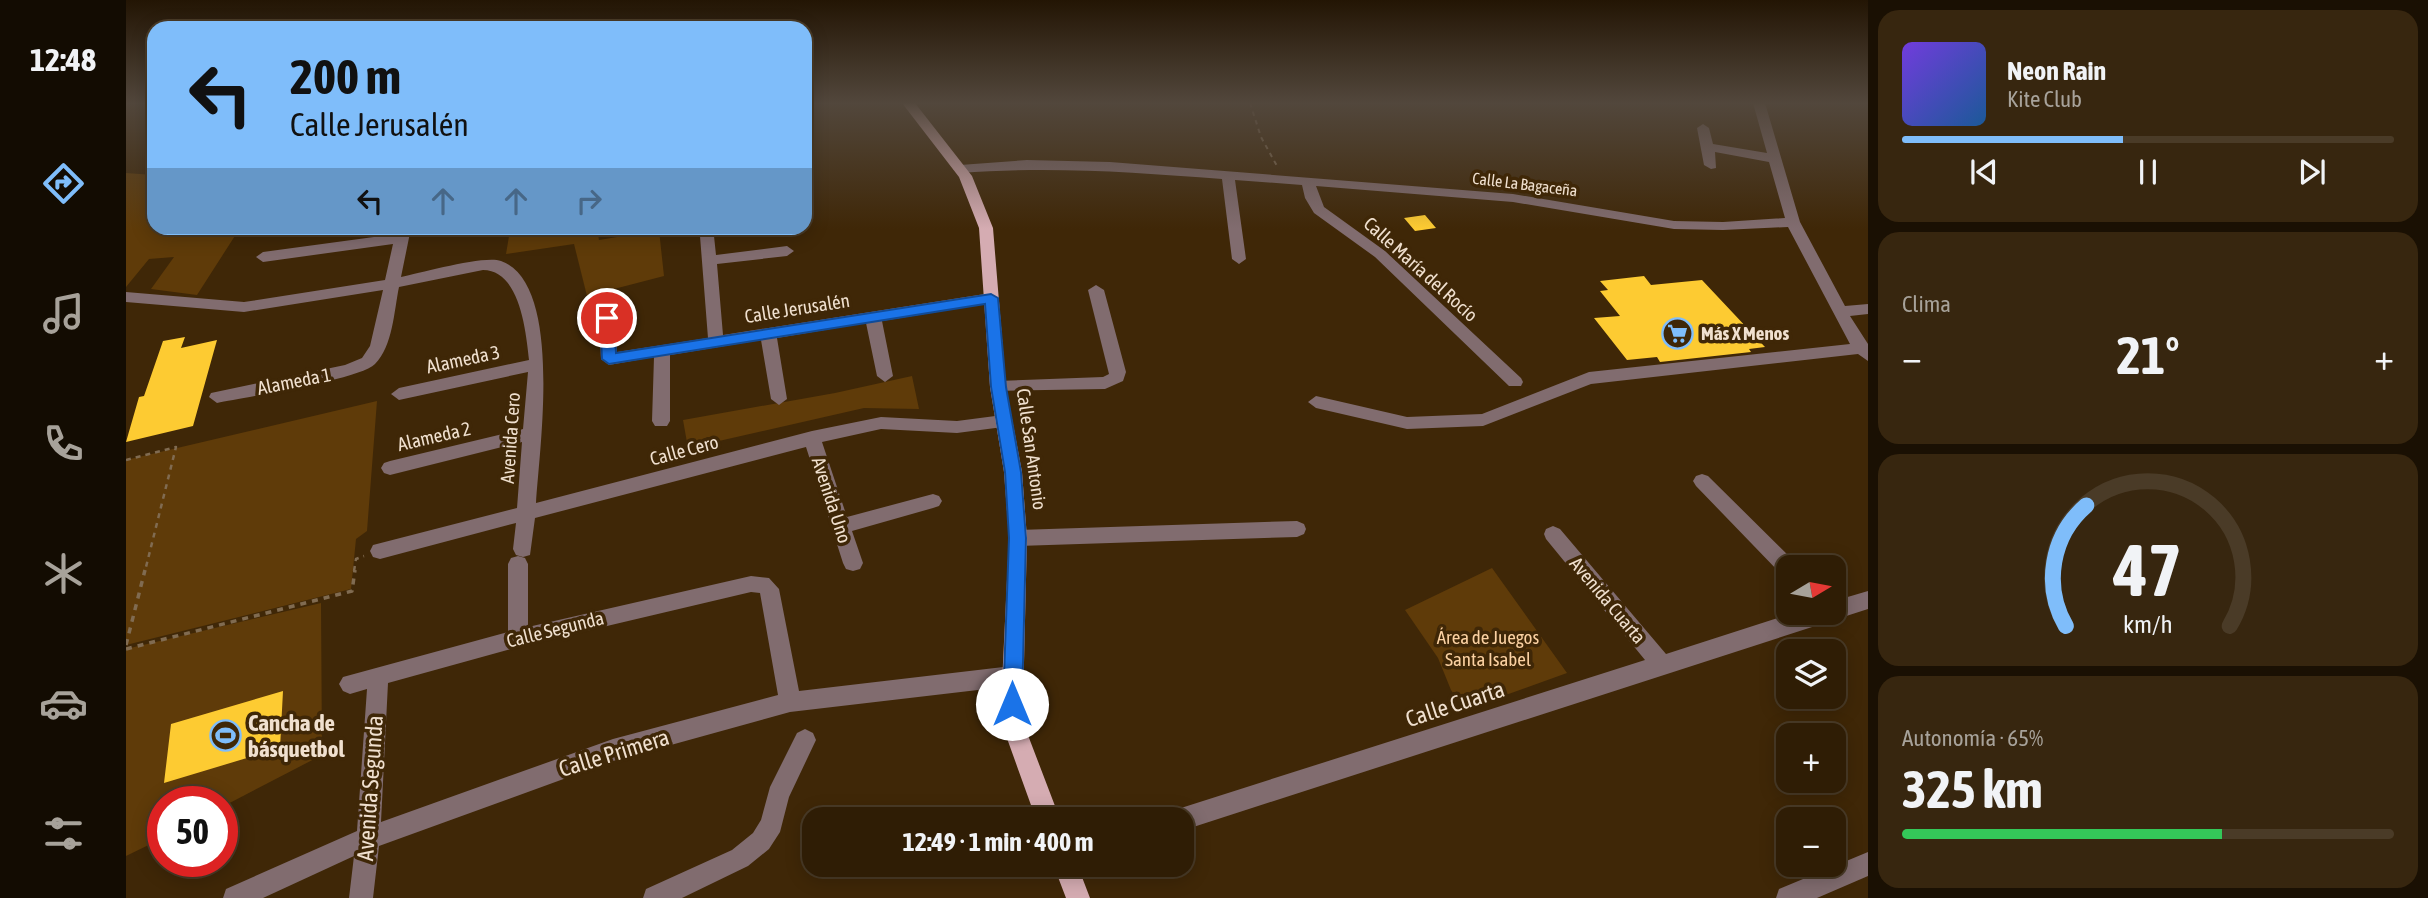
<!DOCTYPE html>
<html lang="es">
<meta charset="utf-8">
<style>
body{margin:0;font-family:"Asap Condensed",sans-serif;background:#37260f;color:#f1f3f6;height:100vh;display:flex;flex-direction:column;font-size:26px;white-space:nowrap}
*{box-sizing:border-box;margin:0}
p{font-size:23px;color:#a7a29a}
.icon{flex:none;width:38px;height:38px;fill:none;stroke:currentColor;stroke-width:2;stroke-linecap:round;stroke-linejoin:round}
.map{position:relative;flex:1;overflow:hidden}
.details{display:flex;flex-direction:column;gap:10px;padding:10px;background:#1a1003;width:560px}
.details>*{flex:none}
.hud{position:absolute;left:21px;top:21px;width:665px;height:214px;border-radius:21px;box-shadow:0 4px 18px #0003,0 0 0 2px #4a3b27;background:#7fbdfa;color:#111;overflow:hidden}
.needle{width:46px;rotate:80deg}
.tools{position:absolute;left:1650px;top:555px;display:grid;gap:14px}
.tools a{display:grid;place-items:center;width:70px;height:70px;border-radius:14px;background:#2f1d05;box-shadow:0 4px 18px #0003,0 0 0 2px #4a3b27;font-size:35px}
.speed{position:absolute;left:21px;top:786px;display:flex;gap:14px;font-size:35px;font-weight:700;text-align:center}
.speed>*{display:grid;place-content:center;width:91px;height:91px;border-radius:50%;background:#2f1d05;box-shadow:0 4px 18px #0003,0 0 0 2px #4a3b27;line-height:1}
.speed .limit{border:10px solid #d22;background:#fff;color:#111}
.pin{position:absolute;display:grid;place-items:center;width:60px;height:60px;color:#fff;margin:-30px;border:4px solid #fff;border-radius:50%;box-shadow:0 2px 7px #0007}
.me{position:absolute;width:77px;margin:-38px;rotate:0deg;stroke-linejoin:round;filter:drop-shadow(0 0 5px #0008)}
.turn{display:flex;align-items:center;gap:24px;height:147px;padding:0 28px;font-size:32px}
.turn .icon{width:91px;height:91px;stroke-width:2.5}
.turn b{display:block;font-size:49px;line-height:60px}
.lanes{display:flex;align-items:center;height:66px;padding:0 28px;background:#0003;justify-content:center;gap:35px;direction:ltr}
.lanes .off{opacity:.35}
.big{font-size:52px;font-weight:700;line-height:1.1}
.details .tile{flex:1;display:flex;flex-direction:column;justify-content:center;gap:10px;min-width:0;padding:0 24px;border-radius:21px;background:#37260f}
.details .dial{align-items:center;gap:0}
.dial svg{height:182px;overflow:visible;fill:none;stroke:#4a3b27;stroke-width:7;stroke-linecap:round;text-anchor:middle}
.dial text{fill:#f1f3f6;stroke:none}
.song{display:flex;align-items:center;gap:21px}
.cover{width:84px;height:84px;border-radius:10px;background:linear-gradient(135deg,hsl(260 70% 55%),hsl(210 70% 35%))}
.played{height:7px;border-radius:4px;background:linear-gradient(90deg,#7fbdfa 45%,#4a3b27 45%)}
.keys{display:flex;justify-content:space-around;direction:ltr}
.heat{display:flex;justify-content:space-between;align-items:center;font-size:38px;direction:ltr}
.charge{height:10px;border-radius:5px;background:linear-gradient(90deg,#34c759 65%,#4a3b27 0)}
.trip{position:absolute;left:676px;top:807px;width:392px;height:70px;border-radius:21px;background:#2f1d05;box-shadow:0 4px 18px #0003,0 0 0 2px #4a3b27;font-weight:700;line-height:70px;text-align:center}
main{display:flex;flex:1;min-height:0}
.menu{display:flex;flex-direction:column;width:126px;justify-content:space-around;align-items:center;background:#130c02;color:#a7a29a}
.menu .icon{width:49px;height:49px}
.menu .selected{color:#7fbdfa}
.menu b{font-size:32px;color:#f1f3f6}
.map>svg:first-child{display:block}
.green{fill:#5f3b09}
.building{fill:#fdcb32}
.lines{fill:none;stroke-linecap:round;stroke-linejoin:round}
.path-far2{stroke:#806b51;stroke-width:2;stroke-dasharray:4.5 4.5;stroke-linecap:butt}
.path-far1{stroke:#806b51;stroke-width:2.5;stroke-dasharray:5 5;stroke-linecap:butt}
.path{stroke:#806b51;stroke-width:3.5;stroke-dasharray:6 6;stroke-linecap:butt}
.minor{fill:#816c6f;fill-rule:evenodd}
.major{fill:#d5acb2;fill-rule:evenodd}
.route{fill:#1a73e8;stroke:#114b97;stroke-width:2}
.labels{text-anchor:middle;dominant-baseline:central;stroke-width:7;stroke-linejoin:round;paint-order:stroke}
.far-street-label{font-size:16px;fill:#f0e0cf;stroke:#3f2707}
.street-label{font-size:19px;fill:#f0e0cf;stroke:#3f2707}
.poi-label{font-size:19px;font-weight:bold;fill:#f0e0cf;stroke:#3f2707;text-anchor:start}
.park-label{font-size:19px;fill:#fbd1a2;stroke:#3f2707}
.near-street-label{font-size:23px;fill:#f0e0cf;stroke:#3f2707}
.near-poi-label{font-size:23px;font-weight:bold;fill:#f0e0cf;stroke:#3f2707;text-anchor:start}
</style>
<main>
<nav class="menu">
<b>12:48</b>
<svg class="icon selected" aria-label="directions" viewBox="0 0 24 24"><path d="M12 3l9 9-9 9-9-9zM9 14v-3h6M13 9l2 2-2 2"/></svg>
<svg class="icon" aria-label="music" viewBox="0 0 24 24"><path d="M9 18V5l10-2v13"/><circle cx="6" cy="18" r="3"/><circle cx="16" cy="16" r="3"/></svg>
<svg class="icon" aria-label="phone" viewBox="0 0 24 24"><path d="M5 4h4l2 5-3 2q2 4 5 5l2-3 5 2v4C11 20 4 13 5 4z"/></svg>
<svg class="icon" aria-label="climate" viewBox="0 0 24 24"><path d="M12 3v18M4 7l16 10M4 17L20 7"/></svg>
<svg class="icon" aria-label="car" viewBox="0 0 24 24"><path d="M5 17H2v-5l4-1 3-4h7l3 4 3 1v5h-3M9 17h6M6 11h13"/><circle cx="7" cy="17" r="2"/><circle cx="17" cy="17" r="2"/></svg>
<svg class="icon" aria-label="filters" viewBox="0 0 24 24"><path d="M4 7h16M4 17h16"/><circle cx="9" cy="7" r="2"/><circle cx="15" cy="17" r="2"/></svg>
</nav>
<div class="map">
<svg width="1742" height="898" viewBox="0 0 1742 898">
<rect width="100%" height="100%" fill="#3f2707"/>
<path class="green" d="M0 173 28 175V228H114L71 295 25 289 48 257 23 259 0 287Z
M405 228H471L473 240 533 230 538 276 461 296 448 244 380 254 384 230Z
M786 376 793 409 738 408 562 448 557 420 709 393Z
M251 401 241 531 230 539 225 589 0 645V460Z
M1366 568 1441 673 1338 710 1325 690 1312 658 1279 610Z
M195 603 196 755 96 807V802H37V838L0 856V649Z"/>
<path class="building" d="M1299 215 1310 228 1289 231 1278 218Z
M1518 276 1525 285 1576 280 1639 347 1623 349 1625 352 1534 362 1531 357 1501 360 1468 318 1494 316 1474 291 1482 290 1474 281Z
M59 337 55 348 91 340 67 426 0 442 13 397 18 396 37 341Z
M157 691 154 748 38 783 45 724Z"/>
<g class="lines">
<path class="path-far2" d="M1124 103 1135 137 1151 166"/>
<path class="path-far1" d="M0 460 50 447 19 571
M228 571 230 559 238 556"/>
<path class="path" d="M0 645 19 570
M0 649 226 591 229 570"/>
<path class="minor" d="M1627 103H1639L1674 222 1719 306 1742 304V314L1724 316 1742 344V361L1732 354 1465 384 1357 426 1281 429 1190 408 1182 402 1190 396 1281 417 1356 414 1463 372 1724 344 1662 227 1597 230 1548 229 1387 202 1190 186 1198 207 1259 251 1395 378 1397 382 1395 386H1383L1249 257 1188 213 1179 198 1176 185 1109 180 1120 259 1113 264 1106 259 1096 179C1008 172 922 166 834 173L827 169 834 165 901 160 984 162 1387 194 1548 221 1597 222 1659 218 1643 162 1589 152 1590 168 1585 169 1578 165 1571 128 1577 124 1583 128 1587 144 1641 153Z
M271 228H285L275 277C295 273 358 255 375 261 438 284 413 450 410 503L686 431 755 417 831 421 877 415 883 416 886 421 883 426 877 427 831 433 755 429 696 442 721 517 807 494 813 496 816 501 813 506 807 508 726 531 737 563 734 569 727 571 720 569 717 563 680 447 409 518 404 555 397 557 390 555 387 549 390 523 254 559 247 557 244 551 247 545 391 508 396 442 264 475 258 473 255 468 258 463 264 461 397 429 402 372 273 400 265 394 273 388 403 360C400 332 394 270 357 270L273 287C268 311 267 346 249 364 233 380 119 397 91 403L83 397 85 393 219 365 236 358 244 346 257 290 118 312 0 302V292L118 302 259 280 267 244 137 262 130 257 137 252 270 234Z
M581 232 588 236 590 255 661 246 668 251 661 256 591 264 597 335 865 293 873 298 865 303 756 321 767 376 759 382 751 376 740 323 651 338 661 399 653 405 645 399 635 340 544 355V421L541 426H529L526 421 528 357 483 365 475 359 472 298 480 293 488 298 491 352 582 338 574 236Z
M970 285 978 290 1000 372 997 381 979 389 866 391 864 387 866 383 872 381 977 377 983 374 962 290Z
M1576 474 1582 476 1669 562 1671 567H1662V576L1655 574 1570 486 1567 481 1570 476Z
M1171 521 1178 524 1180 529 1178 534 1171 537 892 546 885 544 883 538 885 532 892 530Z
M1427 526 1434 529 1540 654 1670 612H1708V601L1742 591V609L1055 831V819H1044L1047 812 1055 808 1519 660 1420 539 1418 534 1420 529Z
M392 556 399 558 402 564V627L625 576 643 578 653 589 673 691 886 666 893 669 896 676 893 683 886 686 664 712 487 761 253 846 247 898H223L228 856 137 898H97L100 889 231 831 241 689 224 694 217 691 213 684 217 677 382 632V564L385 558ZM625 592 634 593 652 695 487 739 255 822 262 683 392 647Z
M679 729 687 733 690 740 663 797 654 832 643 849 622 866 556 898H517L520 889 606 850 627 833 635 820 644 787 671 733Z
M1742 852V876L1691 898H1650L1653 889Z"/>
<path class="major" d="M776 103H789L846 176 867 228 880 387 896 472 901 538 897 704 900 730 934 819H910L878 730 875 704 883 538 878 472 864 387 853 228 833 177Z
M927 864H951L964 898H940Z"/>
</g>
<linearGradient id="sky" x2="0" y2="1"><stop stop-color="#231504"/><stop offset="0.45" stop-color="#52473c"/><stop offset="1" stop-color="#52473c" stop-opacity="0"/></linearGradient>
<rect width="1742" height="229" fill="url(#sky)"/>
<path class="route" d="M865 294 872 298 880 387 895 472 900 538 896 704 893 710 886 713 879 710 877 704 883 538 879 472 865 387 859 304 483 364 476 359 474 318 481 314 488 318 490 353Z"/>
<defs>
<symbol id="supermarket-ring" viewBox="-11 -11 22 22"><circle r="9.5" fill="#3f2707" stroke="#7fbdfa" stroke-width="1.5"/><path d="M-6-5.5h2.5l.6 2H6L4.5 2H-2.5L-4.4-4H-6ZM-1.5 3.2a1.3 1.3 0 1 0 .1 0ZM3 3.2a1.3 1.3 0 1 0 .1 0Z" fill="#7fbdfa"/></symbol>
<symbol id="stadium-ring" viewBox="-11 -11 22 22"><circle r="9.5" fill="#3f2707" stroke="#7fbdfa" stroke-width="1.5"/><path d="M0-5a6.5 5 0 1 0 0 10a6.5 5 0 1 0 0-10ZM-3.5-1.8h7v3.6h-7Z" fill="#7fbdfa"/></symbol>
</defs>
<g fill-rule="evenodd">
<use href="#supermarket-ring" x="1534" y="316" width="35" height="35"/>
<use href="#stadium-ring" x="82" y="718" width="35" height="35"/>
</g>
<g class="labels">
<g class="far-street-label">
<text transform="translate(1399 184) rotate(7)">Calle La Bagaceña</text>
</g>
<g class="street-label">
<text transform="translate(1295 269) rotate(42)">Calle María del Rocío</text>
<text transform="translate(671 308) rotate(-9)">Calle Jerusalén</text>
<text transform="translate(337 359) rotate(-12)">Alameda 3</text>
<text transform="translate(168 381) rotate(-11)">Alameda 1</text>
<text transform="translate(308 436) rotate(-13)">Alameda 2</text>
<text transform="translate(384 438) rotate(-86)">Avenida Cero</text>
<text transform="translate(906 449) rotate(82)">Calle San Antonio</text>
<text transform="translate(558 450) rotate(-15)">Calle Cero</text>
<text transform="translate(706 500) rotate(72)">Avenida Uno</text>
<text transform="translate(1482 600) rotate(50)">Avenida Cuarta</text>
<text transform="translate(429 629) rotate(-14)">Calle Segunda</text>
</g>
<g class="poi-label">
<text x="1575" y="333">Más X Menos</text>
</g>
<g class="park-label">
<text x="1362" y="637">Área de Juegos<tspan x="1362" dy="22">Santa Isabel</tspan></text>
</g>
<g class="near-street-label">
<text transform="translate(1329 704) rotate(-18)">Calle Cuarta</text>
<text transform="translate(488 753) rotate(-17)">Calle Primera</text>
<text transform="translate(244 788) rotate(-86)">Avenida Segunda</text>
</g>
<g class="near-poi-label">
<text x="122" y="723">Cancha de<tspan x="122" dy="26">básquetbol</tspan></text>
</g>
</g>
</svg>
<div class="tools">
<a><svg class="needle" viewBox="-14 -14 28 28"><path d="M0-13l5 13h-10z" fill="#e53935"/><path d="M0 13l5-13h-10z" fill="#a7a29a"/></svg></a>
<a><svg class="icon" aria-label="layers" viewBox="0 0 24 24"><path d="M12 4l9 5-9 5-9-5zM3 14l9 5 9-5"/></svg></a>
<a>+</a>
<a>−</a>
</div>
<div class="speed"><div class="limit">50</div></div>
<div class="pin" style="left:481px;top:318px;background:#d93025"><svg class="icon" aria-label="arrive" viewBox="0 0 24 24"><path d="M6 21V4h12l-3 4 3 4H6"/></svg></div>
<svg class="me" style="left:886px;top:704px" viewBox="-20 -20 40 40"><circle r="19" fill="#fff"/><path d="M0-13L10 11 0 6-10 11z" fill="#1a73e8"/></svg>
<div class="trip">12:49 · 1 min · 400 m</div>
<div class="hud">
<div class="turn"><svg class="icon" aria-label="left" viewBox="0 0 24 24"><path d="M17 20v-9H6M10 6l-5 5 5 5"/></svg><div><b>200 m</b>Calle Jerusalén</div></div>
<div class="lanes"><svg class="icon" aria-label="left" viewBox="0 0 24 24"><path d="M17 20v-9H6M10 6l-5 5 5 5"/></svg><svg class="icon off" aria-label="ahead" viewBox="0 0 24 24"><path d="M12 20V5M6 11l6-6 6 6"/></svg><svg class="icon off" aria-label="ahead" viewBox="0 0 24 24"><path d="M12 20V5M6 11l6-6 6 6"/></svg><svg class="icon off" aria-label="right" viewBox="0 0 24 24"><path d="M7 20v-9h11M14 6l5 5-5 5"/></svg></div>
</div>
</div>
<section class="details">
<div class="tile">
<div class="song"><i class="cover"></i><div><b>Neon Rain</b><p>Kite Club</p></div></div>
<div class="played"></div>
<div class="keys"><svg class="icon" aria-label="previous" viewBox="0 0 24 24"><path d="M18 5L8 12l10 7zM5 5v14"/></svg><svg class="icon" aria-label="pause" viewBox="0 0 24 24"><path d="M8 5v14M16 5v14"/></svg><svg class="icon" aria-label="next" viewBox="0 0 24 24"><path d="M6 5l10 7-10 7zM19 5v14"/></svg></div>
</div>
<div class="tile"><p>Clima</p>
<div class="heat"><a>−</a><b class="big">21°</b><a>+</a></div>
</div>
<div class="tile dial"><svg viewBox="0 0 100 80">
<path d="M14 69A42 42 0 1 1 86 69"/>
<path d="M14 69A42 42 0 0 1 23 16" stroke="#7fbdfa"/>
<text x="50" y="56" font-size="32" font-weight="700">47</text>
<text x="50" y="72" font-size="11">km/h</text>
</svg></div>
<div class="tile"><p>Autonomía · 65%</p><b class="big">325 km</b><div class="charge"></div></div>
</section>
</main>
